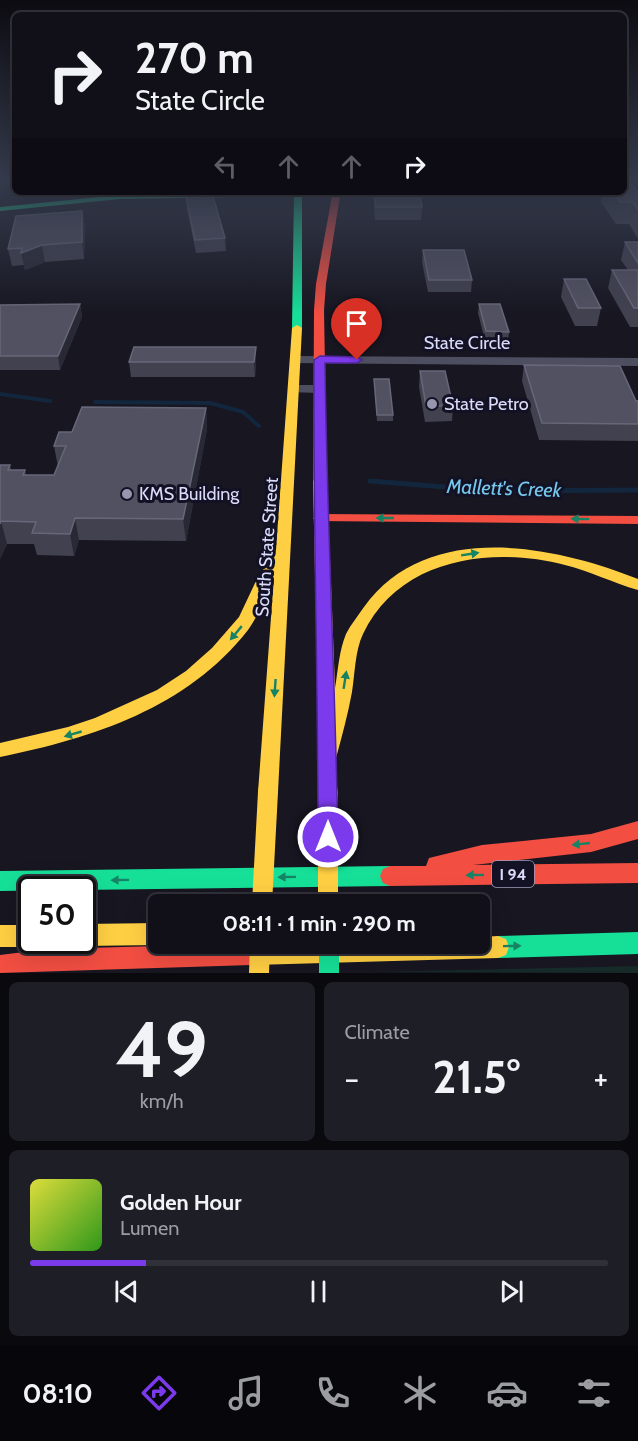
<!DOCTYPE html>
<meta charset="utf-8">
<style>
body{margin:0;font-family:Cabin,sans-serif;background:#1e1e26;color:#f1f3f6;height:100vh;display:flex;flex-direction:column;font-size:22px;white-space:nowrap}
*{box-sizing:border-box;margin:0}
p{font-size:20px;color:#9c9da2}
.icon{flex:none;width:33px;height:33px;fill:none;stroke:currentColor;stroke-width:2;stroke-linecap:round;stroke-linejoin:round}
.map{position:relative;height:973px;overflow:hidden}
.panel{display:flex;flex-direction:column;gap:9px;padding:9px;background:#09090e;flex:1}
.panel>*{flex:none}
.hud{position:absolute;left:12px;top:12px;width:615px;height:183px;border-radius:9px;box-shadow:0 6px 24px #0002,0 0 0 2px #303038;background:#111019;color:#f1f3f6;overflow:hidden}
.speed{position:absolute;left:18px;top:876px;display:flex;gap:12px;font-size:30px;font-weight:700;text-align:center}
.speed>*{display:grid;place-content:center;width:78px;height:78px;border-radius:50%;background:#111019;box-shadow:0 6px 24px #0002,0 0 0 2px #303038;line-height:1}
.speed .limit{border:3px solid #111;border-radius:9px;background:#fff;color:#111}
.pin{position:absolute;display:grid;place-items:center;width:51px;height:51px;color:#fff;margin:-62px -26px;border-radius:50% 50% 50% 0;rotate:-45deg;box-shadow:0 0 6px #0007}
.pin .icon{rotate:45deg}
.me{position:absolute;width:66px;margin:-33px;rotate:0deg;stroke-linejoin:round;filter:drop-shadow(0 0 4px #0008)}
.turn{display:flex;align-items:center;gap:21px;height:126px;padding:0 24px;font-size:27px}
.turn .icon{width:78px;height:78px;stroke-width:2.5}
.turn b{display:block;font-size:42px;line-height:51px}
.lanes{display:flex;align-items:center;height:57px;padding:0 24px;background:#0003;justify-content:center;gap:30px;direction:ltr}
.lanes .off{opacity:.35}
.big{font-size:45px;font-weight:700;line-height:1.1}
.panel .card{flex:1;display:flex;flex-direction:column;justify-content:center;gap:9px;min-width:0;padding:0 21px;border-radius:9px;background:#1e1e26}
.panel .dial{align-items:center;gap:0}
.dial b{font-size:78px;line-height:1}
.song{display:flex;align-items:center;gap:18px}
.cover{width:72px;height:72px;border-radius:9px;background:linear-gradient(135deg,hsl(60 70% 55%),hsl(110 70% 35%))}
.played{height:6px;border-radius:3px;background:linear-gradient(90deg,#7c3aed 20%,#303038 20%)}
.keys{display:flex;justify-content:space-around;direction:ltr}
.heat{display:flex;justify-content:space-between;align-items:center;font-size:33px;direction:ltr}
.panel .tiles{flex:1;display:grid;gap:9px;grid-template-columns:1fr 1fr}
.card:last-child{grid-column:span 2}
.trip{position:absolute;left:148px;top:894px;width:342px;height:60px;border-radius:9px;background:#111019;box-shadow:0 6px 24px #0002,0 0 0 2px #303038;font-weight:700;line-height:60px;text-align:center}
.tabs{display:flex;height:96px;justify-content:space-around;align-items:center;background:#07060a;color:#9c9da2}
.tabs .icon{width:42px;height:42px}
.tabs .on{color:#7c3aed}
.tabs b{font-size:27px;color:#f1f3f6}
.map>svg:first-child{display:block}
.green{fill:#162b29}
.lines{fill:none;stroke-linecap:round;stroke-linejoin:round}
.stream-far1{stroke:#12273d;stroke-width:4}
.stream{stroke:#12273d;stroke-width:5}
.street{fill:#4d4f60;fill-rule:evenodd}
.fast{fill:#16e098;fill-rule:evenodd}
.slow{fill:#ffcf43;fill-rule:evenodd}
.jam{fill:#f24e42;fill-rule:evenodd}
.fast-bridge{stroke:#16e098;stroke-width:20}
.slow-bridge{stroke:#ffcf43;stroke-width:20}
.wall{fill:#41414f}
.shaded-wall{fill:#292935}
.building{fill:#515161;stroke:#67677a;stroke-width:1.5}
.oneway{fill:#158364}
.route{fill:#7c3aed;stroke:#51269a;stroke-width:1.5}
.poi-dot{fill:#9697af;stroke:#131225;stroke-width:2}
.labels{text-anchor:middle;dominant-baseline:central;stroke-width:6;stroke-linejoin:round;paint-order:stroke}
.shield{fill:#131225;stroke:#9f9fbb;stroke-width:1.5}
.shield-label{font-size:16px;font-weight:bold;fill:#dbdcfb}
.street-label{font-size:18px;fill:#dbdcfb;stroke:#131225}
.poi-label{font-size:18px;fill:#dbdcfb;stroke:#131225;text-anchor:start}
.water-label{font-size:20px;font-style:italic;fill:#76c8ee;stroke:#131225}
</style>
<div class="map">
<svg width="638" height="973" viewBox="0 0 638 973">
<rect width="100%" height="100%" fill="#171621"/>
<path class="green" d="M638 966V973L371 972Z"/>
<g class="lines">
<path class="stream-far1" d="M0 394 50 401
M95 402 210 403 243 412 259 426"/>
<path class="stream" d="M370 481 495 491 638 490"/>
<path class="street" d="M295 356 638 358V366L291 363V357Z
M294 385H318L324 389 318 393 289 392 288 389 289 386Z"/>
<path class="fast" d="M294 192H302V328L297 331 292 328Z
M227 193H230V197L120 199 0 211V207L120 195Z
M390 866 397 869 400 876 397 883 390 886 0 891V871Z
M638 932V954L498 958 490 955 487 947 490 939 498 936Z"/>
<path class="slow" d="M297 325 302 328 278 792 275 798 268 800 261 798 258 792 274 577C265 594 260 614 248 630 187 708 93 738 0 757V743L68 727 95 718 157 690 186 671 212 648 239 617 256 581 276 549 292 328Z
M320 476 327 480 335 688C338 670 339 651 346 634 351 624 358 616 364 607 427 520 553 545 638 579V590C613 583 590 571 565 565 492 546 399 558 363 634 355 651 355 673 352 692 348 714 342 736 336 758L334 763 327 766 320 763 318 758 328 720 321 718 318 713 313 480Z
M159 923V944H162L159 945 82 946 73 940H82V924Z
M0 925H32V940H41L40 944 32 947H0Z
M498 936 506 939 509 947 506 955 498 958 251 965 243 962 240 954 243 946 250 944H480V937Z"/>
<path class="jam" d="M488 192 484 194 340 196 326 284 324 310 327 480 320 484 315 483 313 480 314 310 316 284 332 196 227 197 223 195 227 193Z
M320 514 638 516V524L315 521 313 518Z
M638 821V839L591 852 473 865 638 863V883L390 886 383 883 380 876 383 869 390 866H426L429 858 482 845 591 834Z
M234 944H252L259 946 262 954 259 962 251 965 0 973V955L48 949Z"/>
<path class="fast-bridge" d="M329 944V973"/>
<path class="slow-bridge" d="M328 792V904
M262 904 268 792
M259 973 260 944"/>
</g>
<path class="wall" d="M603 192H638V239L629 224H616L601 202Z
M374 195 422 207 421 220H375L374 207Z
M186 197 225 238 226 251 196 253 187 209Z
M82 211 85 227 84 259 45 262 25 270 24 265 12 266 8 249Z
M625 242H638V327H630L608 288 612 270H628L621 260Z
M423 250 472 280 471 292H428L422 262Z
M564 279 601 308 597 326H575L561 297Z
M80 304 82 317 60 370H0V305Z
M479 304 509 332 508 341H485L478 313Z
M256 347V362L255 377H131L129 362Z
M524 365 638 401V441L539 440 522 381Z
M420 371 453 406 452 421 425 422 419 387Z
M374 379 393 415V421H377Z
M206 408 207 429 186 541 79 540 74 556 37 555 34 544H7L0 559V465H10L11 470H25L26 475H54L58 467 54 446 72 432Z"/>
<path class="shaded-wall" d="M82 211 85 227 84 259 82 242Z
M42 245 45 262 25 270 21 253Z
M80 304 82 317 60 370 58 356Z
M256 347V362L255 377 254 362Z
M206 408 207 429 186 541 183 519Z
M75 518 79 540 74 556 70 534Z
M1 521 7 544 0 559V524Z"/>
<path class="building" d="M624 180H629L638 192V210L633 202H620L613 192H624Z
M374 195H420L422 207H376Z
M213 196 225 238 195 240 186 197Z
M82 211V242L42 245 21 253 22 248 8 249 16 216Z
M625 242H638V263Z
M423 250H464L472 280H429Z
M612 270H638V308H634Z
M564 279H586L601 308H578Z
M80 304 58 356H0V305Z
M479 304H500L509 332 486 331Z
M134 347H256L254 362H129Z
M524 365 620 366 636 401H638V424L542 423Z
M420 371H445L453 406H426Z
M374 379H389L393 415H377Z
M82 407 206 408 183 519 75 518 70 534 32 533 36 522 1 521 0 524V465H10L8 470H25L23 475H54L66 446H54L59 432H72Z"/>
<defs><path id="oneway-solid" d="M-6-.8H1V-3.2L6.5 0L1 3.2V.8H-6Z" transform="scale(1.5)"/></defs>
<g class="oneway">
<use href="#oneway-solid" transform="translate(385 518) rotate(-180)"/>
<use href="#oneway-solid" transform="translate(580 519) rotate(-179)"/>
<use href="#oneway-solid" transform="translate(470 554) rotate(-9)"/>
<use href="#oneway-solid" transform="translate(236 633) rotate(130)"/>
<use href="#oneway-solid" transform="translate(345 680) rotate(-81)"/>
<use href="#oneway-solid" transform="translate(275 688) rotate(94)"/>
<use href="#oneway-solid" transform="translate(73 734) rotate(164)"/>
<use href="#oneway-solid" transform="translate(581 844) rotate(174)"/>
<use href="#oneway-solid" transform="translate(475 875) rotate(179)"/>
<use href="#oneway-solid" transform="translate(287 877) rotate(179)"/>
<use href="#oneway-solid" transform="translate(120 880) rotate(179)"/>
<use href="#oneway-solid" transform="translate(512 946) rotate(-1)"/>
</g>
<linearGradient id="sky" x2="0" y2="1"><stop stop-color="#0d0c12"/><stop offset="0.57" stop-color="#363c4e"/><stop offset="1" stop-color="#363c4e" stop-opacity="0"/></linearGradient>
<rect width="638" height="315" fill="url(#sky)"/>
<path class="route" d="M320 356 357 357 362 360 357 363H325C327 521 335 679 338 837L335 843 328 846 321 843 318 837C318 678 313 519 314 360Z"/>
<g class="poi-dot">
<circle cx="432" cy="404" r="6"/>
<circle cx="127" cy="494" r="6"/>
</g>
<g class="labels">
<rect class="shield" x="492" y="861" width="42" height="26" rx="4.5"/>
<g class="shield-label">
<text x="513" y="874">I 94</text>
</g>
<g class="street-label">
<text x="467" y="343">State Circle</text>
<text transform="translate(267 547) rotate(-86)">South State Street</text>
</g>
<g class="poi-label">
<text x="444" y="404">State Petro</text>
<text x="139" y="494">KMS Building</text>
</g>
<g class="water-label">
<text transform="translate(504 488) rotate(2)">Mallett's Creek</text>
</g>
</g>
</svg>
<div class="speed"><div class="limit">50</div></div>
<div class="pin" style="left:357px;top:360px;background:#d93025"><svg class="icon" aria-label="arrive" viewBox="0 0 24 24"><path d="M6 21V4h12l-3 4 3 4H6"/></svg></div>
<svg class="me" style="left:328px;top:837px" viewBox="-20 -20 40 40"><circle r="17" fill="#7c3aed" stroke="#fff" stroke-width="3"/><path d="M0-11L8 9 0 5-8 9z" fill="#fff"/></svg>
<div class="trip">08:11 · 1 min · 290 m</div>
<div class="hud">
<div class="turn"><svg class="icon" aria-label="right" viewBox="0 0 24 24"><path d="M7 20v-9h11M14 6l5 5-5 5"/></svg><div><b>270 m</b>State Circle</div></div>
<div class="lanes"><svg class="icon off" aria-label="left" viewBox="0 0 24 24"><path d="M17 20v-9H6M10 6l-5 5 5 5"/></svg><svg class="icon off" aria-label="ahead" viewBox="0 0 24 24"><path d="M12 20V5M6 11l6-6 6 6"/></svg><svg class="icon off" aria-label="ahead" viewBox="0 0 24 24"><path d="M12 20V5M6 11l6-6 6 6"/></svg><svg class="icon" aria-label="right" viewBox="0 0 24 24"><path d="M7 20v-9h11M14 6l5 5-5 5"/></svg></div>
</div>
</div>
<section class="panel">
<div class="tiles">
<div class="card dial"><b>49</b><p>km/h</p></div>
<div class="card"><p>Climate</p>
<div class="heat"><a>−</a><b class="big">21.5°</b><a>+</a></div>
</div>
<div class="card">
<div class="song"><i class="cover"></i><div><b>Golden Hour</b><p>Lumen</p></div></div>
<div class="played"></div>
<div class="keys"><svg class="icon" aria-label="previous" viewBox="0 0 24 24"><path d="M18 5L8 12l10 7zM5 5v14"/></svg><svg class="icon" aria-label="pause" viewBox="0 0 24 24"><path d="M8 5v14M16 5v14"/></svg><svg class="icon" aria-label="next" viewBox="0 0 24 24"><path d="M6 5l10 7-10 7zM19 5v14"/></svg></div>
</div>
</div>
</section>
<nav class="tabs">
<b>08:10</b>
<svg class="icon on" aria-label="directions" viewBox="0 0 24 24"><path d="M12 3l9 9-9 9-9-9zM9 14v-3h6M13 9l2 2-2 2"/></svg>
<svg class="icon" aria-label="music" viewBox="0 0 24 24"><path d="M9 18V5l10-2v13"/><circle cx="6" cy="18" r="3"/><circle cx="16" cy="16" r="3"/></svg>
<svg class="icon" aria-label="phone" viewBox="0 0 24 24"><path d="M5 4h4l2 5-3 2q2 4 5 5l2-3 5 2v4C11 20 4 13 5 4z"/></svg>
<svg class="icon" aria-label="climate" viewBox="0 0 24 24"><path d="M12 3v18M4 7l16 10M4 17L20 7"/></svg>
<svg class="icon" aria-label="car" viewBox="0 0 24 24"><path d="M5 17H2v-5l4-1 3-4h7l3 4 3 1v5h-3M9 17h6M6 11h13"/><circle cx="7" cy="17" r="2"/><circle cx="17" cy="17" r="2"/></svg>
<svg class="icon" aria-label="filters" viewBox="0 0 24 24"><path d="M4 7h16M4 17h16"/><circle cx="9" cy="7" r="2"/><circle cx="15" cy="17" r="2"/></svg>
</nav>
